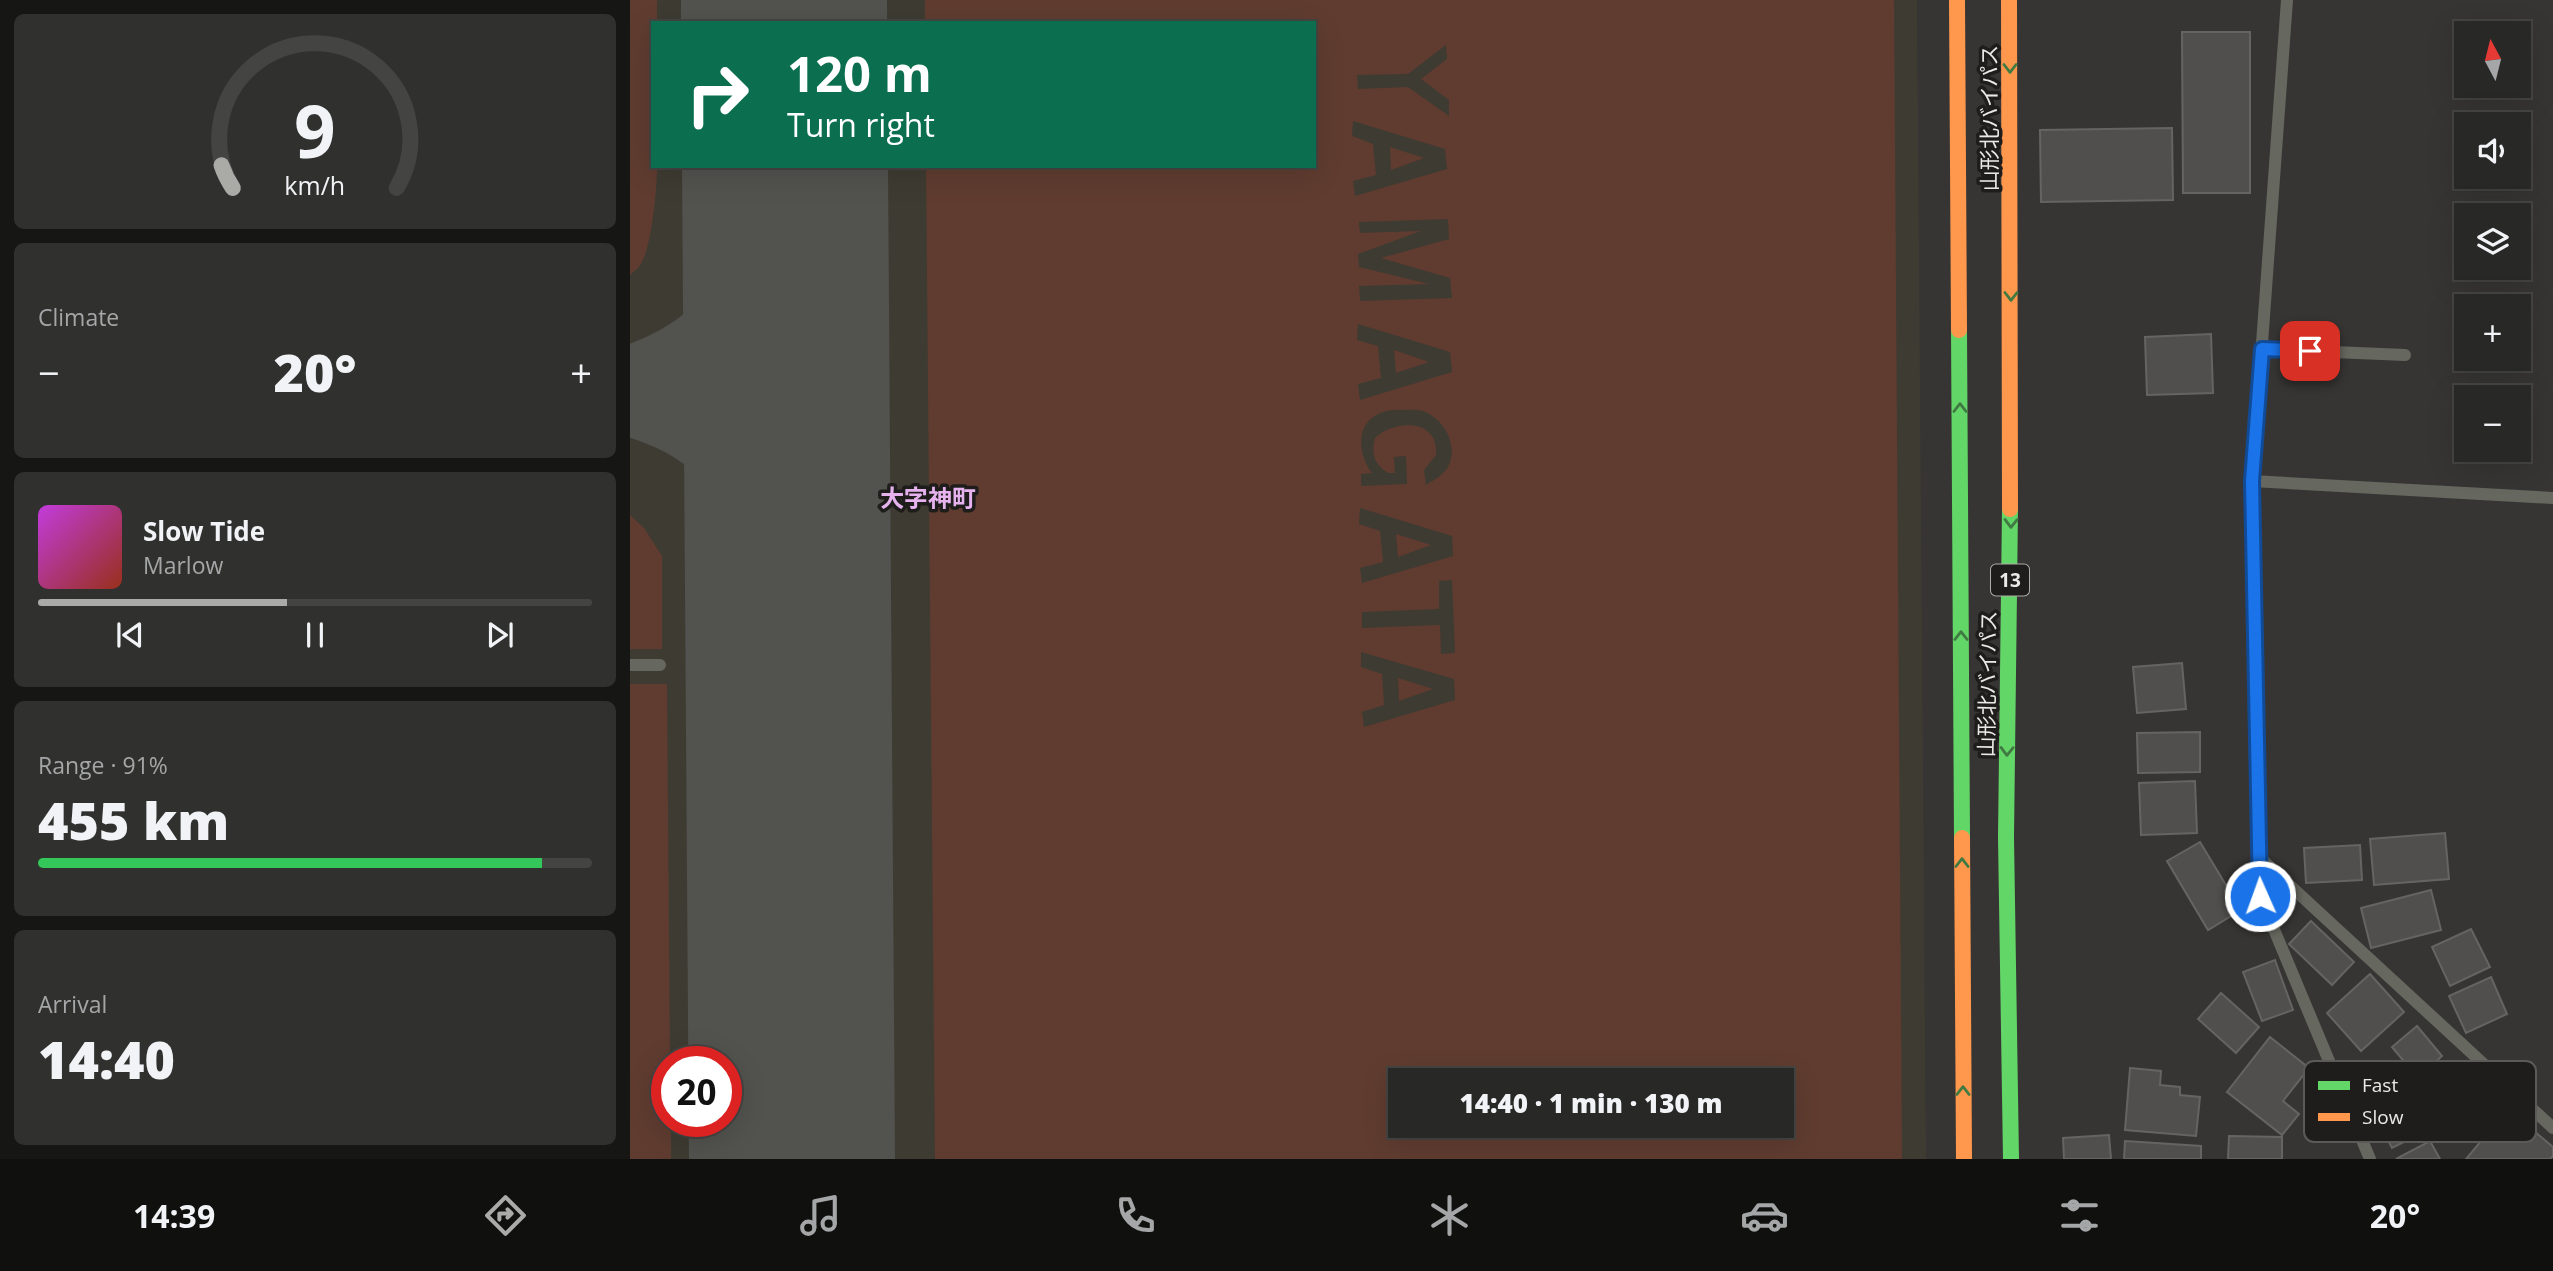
<!DOCTYPE html>
<meta charset="utf-8">
<style>
body{margin:0;font-family:"Open Sans","Noto Sans JP",sans-serif;background:#30302e;color:#f1f3f6;height:100vh;display:flex;flex-direction:column;font-size:26px;white-space:nowrap}
*{box-sizing:border-box;margin:0}
p{font-size:23px;color:#a5a6a7}
.icon{flex:none;width:38px;height:38px;fill:none;stroke:currentColor;stroke-width:2;stroke-linecap:round;stroke-linejoin:round}
.map{position:relative;flex:1;overflow:hidden}
.panel{display:flex;flex-direction:column;gap:14px;padding:14px;background:#161615;width:630px}
.panel>*{flex:none}
.banner{position:absolute;left:21px;top:21px;width:665px;height:147px;border-radius:0px;box-shadow:0 7px 28px #0002,0 0 0 2px #444443;background:#0b6e4f;color:#fff;overflow:hidden}
.needle{width:46px;rotate:353deg}
.controls{position:absolute;left:1824px;top:21px;display:grid;gap:14px}
.controls a{display:grid;place-items:center;width:77px;height:77px;border-radius:0px;background:#282826;box-shadow:0 7px 28px #0002,0 0 0 2px #444443;font-size:35px}
.speed{position:absolute;left:21px;top:1046px;display:flex;gap:14px;font-size:35px;font-weight:700;text-align:center}
.speed>*{display:grid;place-content:center;width:91px;height:91px;border-radius:50%;background:#282826;box-shadow:0 7px 28px #0002,0 0 0 2px #444443;line-height:1}
.speed .limit{border:10px solid #d22;background:#fff;color:#111}
.pin{position:absolute;display:grid;place-items:center;width:60px;height:60px;color:#fff;margin:-30px;border-radius:14px;box-shadow:0 4px 10px #0006}
.me{position:absolute;width:77px;margin:-38px;rotate:358deg;stroke-linejoin:round;filter:drop-shadow(0 0 5px #0008)}
.turn{display:flex;align-items:center;gap:24px;height:147px;padding:0 21px;font-size:32px}
.turn .icon{width:91px;height:91px;stroke-width:2.5}
.turn b{display:block;font-size:49px;line-height:60px}
.big{font-size:52px;font-weight:800;line-height:1.1}
.panel .tile{flex:1;display:flex;flex-direction:column;justify-content:center;gap:10px;min-width:0;padding:0 24px;border-radius:10px;background:#30302e}
.panel .dial{align-items:center;gap:0}
.dial svg{height:182px;overflow:visible;fill:none;stroke:#444443;stroke-width:7;stroke-linecap:round;text-anchor:middle}
.dial text{fill:#f1f3f6;stroke:none}
.song{display:flex;align-items:center;gap:21px}
.cover{width:84px;height:84px;border-radius:10px;background:linear-gradient(135deg,hsl(290 70% 55%),hsl(10 70% 35%))}
.played{height:7px;border-radius:4px;background:linear-gradient(90deg,#aaaaa7 45%,#444443 45%)}
.keys{display:flex;justify-content:space-around;direction:ltr}
.heat{display:flex;justify-content:space-between;align-items:center;font-size:38px;direction:ltr}
.charge{height:10px;border-radius:5px;background:linear-gradient(90deg,#34c759 91%,#444443 0)}
.trip{position:absolute;left:758px;top:1068px;width:406px;height:70px;border-radius:0px;background:#282826;box-shadow:0 7px 28px #0002,0 0 0 2px #444443;font-weight:800;line-height:70px;text-align:center}
.menu{display:flex;height:112px;justify-content:space-around;align-items:center;background:#10100f;color:#a5a6a7}
.menu .icon{width:49px;height:49px}
.menu .active{color:#aaaaa7}
.menu b{font-size:32px;color:#f1f3f6}
main{display:flex;flex:1;min-height:0}
.map>svg:first-child{display:block}
.built{fill:#3e3b32;fill-rule:evenodd}
.green{fill:#603c30;fill-rule:evenodd}
.lines{fill:none;stroke-linecap:round;stroke-linejoin:round}
.taxiway{stroke:#52524e;stroke-width:82}
.runway{stroke:#52524e;stroke-width:206}
.building{fill:#504f4d;stroke:#656462;stroke-width:2}
.lane{stroke:#66685f;stroke-width:12}
.fast{stroke:#63d668;stroke-width:16}
.slow{stroke:#ff974d;stroke-width:16}
.oneway{stroke:#407a42}
.route-casing{stroke:#114b97;stroke-width:18}
.route{stroke:#1a73e8;stroke-width:12}
.labels{text-anchor:middle;dominant-baseline:central;stroke-width:7;stroke-linejoin:round;paint-order:stroke}
.shield{fill:#1e1d1b;stroke:#acaca9;stroke-width:2}
.shield-label{font-size:19px;font-weight:bold;fill:#e9e9e6}
.street-label{font-size:21px;fill:#e9e9e6;stroke:#1e1d1b}
.quarter-label{font-size:24px;font-weight:bold;fill:#e5b2ee;stroke:#1e1d1b}
.key{fill:#1e1d1b;stroke:#5b5a58;stroke-width:2}
.key-label{font-size:19px;fill:#e9e9e6}
</style>
<main>
<section class="panel">
<div class="tile dial"><svg viewBox="0 0 100 80">
<path d="M14 69A42 42 0 1 1 86 69"/>
<path d="M14 69A42 42 0 0 1 9 59" stroke="#aaaaa7"/>
<text x="50" y="56" font-size="32" font-weight="700">9</text>
<text x="50" y="72" font-size="11">km/h</text>
</svg></div>
<div class="tile"><p>Climate</p>
<div class="heat"><a>−</a><b class="big">20°</b><a>+</a></div>
</div>
<div class="tile">
<div class="song"><i class="cover"></i><div><b>Slow Tide</b><p>Marlow</p></div></div>
<div class="played"></div>
<div class="keys"><svg class="icon" aria-label="previous" viewBox="0 0 24 24"><path d="M18 5L8 12l10 7zM5 5v14"/></svg><svg class="icon" aria-label="pause" viewBox="0 0 24 24"><path d="M8 5v14M16 5v14"/></svg><svg class="icon" aria-label="next" viewBox="0 0 24 24"><path d="M6 5l10 7-10 7zM19 5v14"/></svg></div>
</div>
<div class="tile"><p>Range · 91%</p><b class="big">455 km</b><div class="charge"></div></div>
<div class="tile"><p>Arrival</p><b class="big">14:40</b></div>
</section>
<div class="map">
<svg width="1923" height="1159" viewBox="0 0 1923 1159">
<rect width="100%" height="100%" fill="#363533"/>
<path class="built" d="M0 0H1287L1296 1159H0ZM23 23H684V166H23ZM37 1062H96V1122H37ZM770 1080H1152V1125H770Z"/>
<path class="green" d="M0 0H27V23H23V166H27C27 189 22 243 12 262 10 267 4 271 0 275Z
M295 0H1264L1272 1159H305L296 166H684V23H295ZM816 45 817 59 791 79 819 100V116L778 87 728 89 727 75 778 74ZM723 121 815 149 817 169 725 196 723 181 746 175 743 144 722 136ZM818 219 819 239 751 258 820 278 822 298 730 301 729 286 799 284 729 267 728 254 791 231 730 233 729 222ZM728 324 820 352 822 372 730 400 728 384 751 378 748 346 727 340ZM770 410C777 410 786 409 793 411 814 419 829 445 818 467 813 475 804 480 796 485L794 470 806 455C809 419 766 419 745 438 741 454 744 464 758 473H765L764 457 776 456 777 484 731 486V474L742 473C727 454 725 421 753 412 758 410 765 410 770 410ZM730 508 822 536 823 556 732 583 730 568 753 562 750 531 729 524ZM822 580 825 653 811 654 810 625 732 628V612L809 609V581ZM731 652 824 679 825 700 734 727 732 712 754 705 752 674 731 667ZM770 1080H1152V1125H770Z
M760 147 794 158 761 170Z
M764 350 799 362 766 373Z
M0 515 14 528 32 556V649H0Z
M766 534 801 545 768 557Z
M768 678 803 689 769 701Z
M0 684H37L40 1062H37V1122H41V1159H0Z"/>
<g class="lines">
<path class="taxiway" d="M0 387C59 369 112 331 135 272 144 251 149 227 155 205
M0 395C107 425 134 483 158 583"/>
<path class="runway" d="M154 0V23
M155 166 162 1159"/>
</g>
<path class="building" d="M1552 32H1620V193H1553Z
M1542 128 1543 200 1411 202 1410 130Z
M1581 334 1583 393 1517 395 1515 337Z
M1552 663 1556 709 1507 713 1503 667Z
M1570 732V772L1508 773 1507 733Z
M1565 781 1567 833 1511 835 1509 783Z
M1815 833 1819 879 1744 885 1740 839Z
M1570 842 1611 910 1578 930 1537 861Z
M1730 845 1732 880 1676 883 1674 848Z
M1801 890 1811 930 1741 948 1731 908Z
M1681 921 1724 962 1702 985 1659 944Z
M1841 929 1860 967 1820 986 1802 947Z
M1645 960 1663 1010 1632 1021 1613 972Z
M1740 974 1774 1012 1731 1051 1697 1013Z
M1861 977 1877 1014 1836 1033 1819 996Z
M1591 993 1629 1027 1606 1053 1568 1019Z
M1787 1026 1812 1056 1788 1078 1762 1047Z
M1640 1037 1679 1068 1653 1101 1669 1114 1652 1135 1597 1092Z
M1500 1068 1531 1071 1530 1085 1550 1087V1095L1570 1097 1566 1136 1495 1130Z
M1768 1085 1792 1133 1762 1148 1737 1100Z
M1878 1109 1923 1147V1156L1920 1159H1836Z
M1479 1135 1481 1159H1434L1433 1138Z
M1599 1136 1652 1137V1159H1598Z
M1495 1141 1571 1146V1159H1494Z
M1800 1141 1810 1159H1766Z"/>
<g class="lines">
<path class="lane" d="M1632 349 1775 355
M1622 481 1657 0
M0 665H30
M1629 857 1923 1128
M1740 1159 1630 896 1622 481 1923 498"/>
<path class="fast" d="M1329 330 1332 838
M1380 509 1376 837 1381 1159"/>
<path class="slow" d="M1327 0 1329 330
M1379 0 1380 509
M1332 838 1334 1159"/>
</g>
<defs><path id="oneway-chevron" d="M-2-3.5L2.5 0L-2 3.5" fill="none" stroke-width="1.6" stroke-linecap="round" stroke-linejoin="round" transform="scale(1.75)"/></defs>
<g class="oneway">
<use href="#oneway-chevron" transform="translate(1380 68) rotate(90)"/>
<use href="#oneway-chevron" transform="translate(1381 296) rotate(90)"/>
<use href="#oneway-chevron" transform="translate(1330 408) rotate(-90)"/>
<use href="#oneway-chevron" transform="translate(1381 523) rotate(91)"/>
<use href="#oneway-chevron" transform="translate(1331 636) rotate(-90)"/>
<use href="#oneway-chevron" transform="translate(1377 751) rotate(91)"/>
<use href="#oneway-chevron" transform="translate(1332 863) rotate(-90)"/>
<use href="#oneway-chevron" transform="translate(1333 1091) rotate(-90)"/>
</g>
<g class="lines">
<defs>
<path id="route" d="M1630 896 1622 481 1632 349 1680 351"/>
</defs>
<use href="#route" class="route-casing"/>
<use href="#route" class="route"/>
</g>
<g class="labels">
<rect class="shield" x="1361" y="564.5" width="38" height="31" rx="5"/>
<g class="shield-label">
<text x="1380" y="580">13</text>
</g>
<g class="street-label">
<text transform="translate(1359 118) rotate(-90)">山形北バイパス</text>
<text transform="translate(1357 684) rotate(-89)">山形北バイパス</text>
</g>
<g class="quarter-label">
<text x="298" y="497">大字神町</text>
</g>
</g>
<rect x="1674" y="1061" width="232" height="81" rx="10" class="key"/>
<rect x="1688" y="1081" width="32" height="9" fill="#63d668"/>
<rect x="1688" y="1113" width="32" height="8" fill="#ff974d"/>
<g class="key-label">
<text x="1732" y="1092">Fast</text>
<text x="1732" y="1124">Slow</text>
</g>
</svg>
<div class="controls">
<a><svg class="needle" viewBox="-14 -14 28 28"><path d="M0-13l5 13h-10z" fill="#e53935"/><path d="M0 13l5-13h-10z" fill="#a5a6a7"/></svg></a>
<a><svg class="icon" aria-label="sound" viewBox="0 0 24 24"><path d="M4 9h4l5-4v14l-5-4H4zM17 9q2 3 0 6"/></svg></a>
<a><svg class="icon" aria-label="layers" viewBox="0 0 24 24"><path d="M12 4l9 5-9 5-9-5zM3 14l9 5 9-5"/></svg></a>
<a>+</a>
<a>−</a>
</div>
<div class="speed"><div class="limit">20</div></div>
<div class="pin" style="left:1680px;top:351px;background:#d93025"><svg class="icon" aria-label="arrive" viewBox="0 0 24 24"><path d="M6 21V4h12l-3 4 3 4H6"/></svg></div>
<svg class="me" style="left:1630px;top:896px" viewBox="-20 -20 40 40"><circle r="17" fill="#1a73e8" stroke="#fff" stroke-width="3"/><path d="M0-11L8 9 0 5-8 9z" fill="#fff"/></svg>
<div class="trip">14:40 · 1 min · 130 m</div>
<div class="banner">
<div class="turn"><svg class="icon" aria-label="right" viewBox="0 0 24 24"><path d="M7 20v-9h11M14 6l5 5-5 5"/></svg><div><b>120 m</b>Turn right</div></div>
</div>
</div>
</main>
<nav class="menu">
<b>14:39</b>
<svg class="icon active" aria-label="directions" viewBox="0 0 24 24"><path d="M12 3l9 9-9 9-9-9zM9 14v-3h6M13 9l2 2-2 2"/></svg>
<svg class="icon" aria-label="music" viewBox="0 0 24 24"><path d="M9 18V5l10-2v13"/><circle cx="6" cy="18" r="3"/><circle cx="16" cy="16" r="3"/></svg>
<svg class="icon" aria-label="phone" viewBox="0 0 24 24"><path d="M5 4h4l2 5-3 2q2 4 5 5l2-3 5 2v4C11 20 4 13 5 4z"/></svg>
<svg class="icon" aria-label="climate" viewBox="0 0 24 24"><path d="M12 3v18M4 7l16 10M4 17L20 7"/></svg>
<svg class="icon" aria-label="car" viewBox="0 0 24 24"><path d="M5 17H2v-5l4-1 3-4h7l3 4 3 1v5h-3M9 17h6M6 11h13"/><circle cx="7" cy="17" r="2"/><circle cx="17" cy="17" r="2"/></svg>
<svg class="icon" aria-label="filters" viewBox="0 0 24 24"><path d="M4 7h16M4 17h16"/><circle cx="9" cy="7" r="2"/><circle cx="15" cy="17" r="2"/></svg>
<b>20°</b>
</nav>
